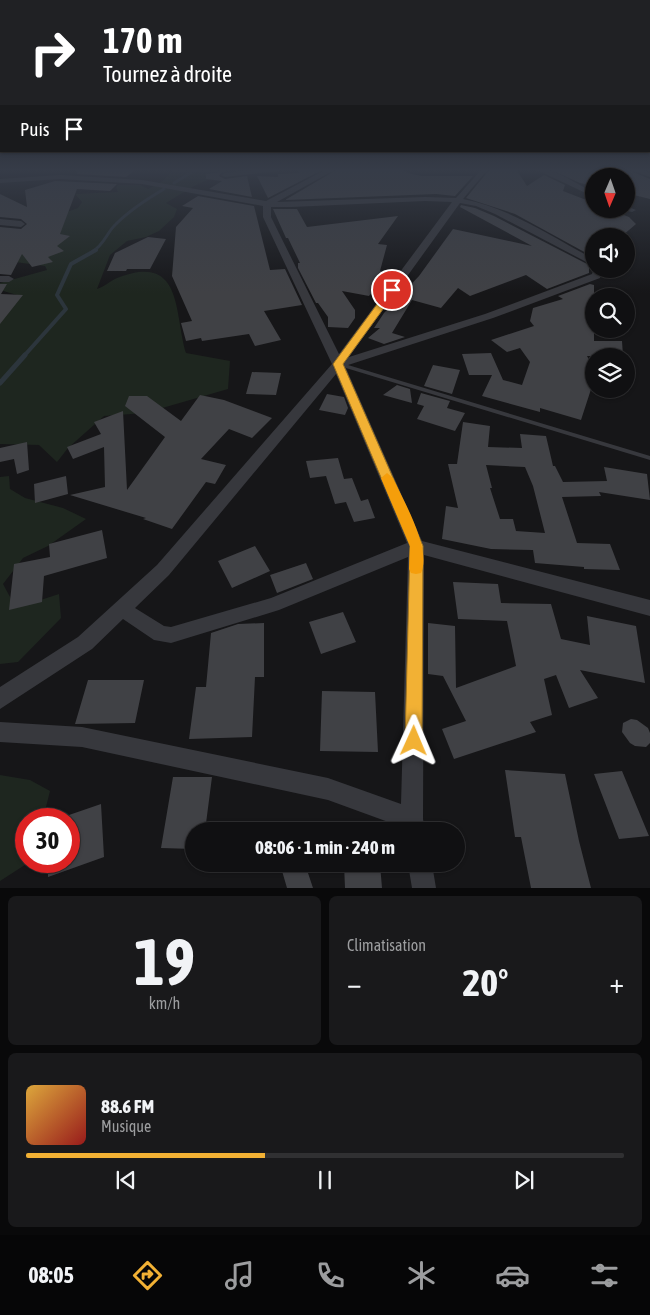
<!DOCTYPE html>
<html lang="fr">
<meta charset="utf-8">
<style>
body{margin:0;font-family:"Asap Condensed",sans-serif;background:#19191b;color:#f1f3f6;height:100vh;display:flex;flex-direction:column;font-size:19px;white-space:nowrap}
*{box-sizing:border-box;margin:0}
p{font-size:16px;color:#9c9d9f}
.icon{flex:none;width:28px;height:28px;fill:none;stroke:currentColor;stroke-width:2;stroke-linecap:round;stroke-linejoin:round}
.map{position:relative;height:888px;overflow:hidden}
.panel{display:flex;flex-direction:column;gap:8px;padding:8px;background:#09090a;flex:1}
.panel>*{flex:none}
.guide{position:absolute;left:0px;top:0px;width:650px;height:152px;box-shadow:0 1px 4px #0004,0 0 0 1px #303032;background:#202124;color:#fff;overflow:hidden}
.needle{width:32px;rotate:182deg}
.buttons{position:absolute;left:585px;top:168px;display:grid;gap:10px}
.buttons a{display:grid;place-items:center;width:50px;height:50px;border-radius:50%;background:#101012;box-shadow:0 1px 4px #0004,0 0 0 1px #303032;font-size:25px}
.speed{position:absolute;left:15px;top:808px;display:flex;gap:10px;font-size:25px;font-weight:700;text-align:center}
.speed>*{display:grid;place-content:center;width:65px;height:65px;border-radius:50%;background:#101012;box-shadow:0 1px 4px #0004,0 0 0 1px #303032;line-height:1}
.speed .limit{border:8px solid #d22;background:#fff;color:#111}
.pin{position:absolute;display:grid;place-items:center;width:42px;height:42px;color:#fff;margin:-21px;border:2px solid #fff;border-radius:50%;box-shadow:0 1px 5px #0007}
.me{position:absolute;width:55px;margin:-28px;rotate:1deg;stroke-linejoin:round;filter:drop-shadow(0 0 4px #0008)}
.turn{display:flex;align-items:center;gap:18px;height:105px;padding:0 20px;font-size:22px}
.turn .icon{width:65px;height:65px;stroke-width:2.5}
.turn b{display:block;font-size:35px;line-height:42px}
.then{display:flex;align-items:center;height:48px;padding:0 20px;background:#0003;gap:10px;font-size:19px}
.big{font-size:38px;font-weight:700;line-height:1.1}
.panel .card{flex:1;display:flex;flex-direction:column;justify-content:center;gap:8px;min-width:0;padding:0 18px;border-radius:8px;background:#19191b}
.panel .dial{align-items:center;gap:0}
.dial b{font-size:65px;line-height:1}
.song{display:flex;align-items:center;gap:15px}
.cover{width:60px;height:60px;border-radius:8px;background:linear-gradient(135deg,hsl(40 70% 55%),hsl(0 70% 35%))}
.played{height:5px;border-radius:2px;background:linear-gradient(90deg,#f2b134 40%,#303032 40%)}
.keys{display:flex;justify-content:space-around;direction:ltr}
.heat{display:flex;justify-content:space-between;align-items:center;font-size:28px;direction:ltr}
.panel .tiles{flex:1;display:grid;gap:8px;grid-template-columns:1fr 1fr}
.card:last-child{grid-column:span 2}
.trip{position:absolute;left:185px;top:822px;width:280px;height:50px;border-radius:25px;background:#101012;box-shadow:0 1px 4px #0004,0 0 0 1px #303032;font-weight:700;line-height:50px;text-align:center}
.dock{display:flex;height:80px;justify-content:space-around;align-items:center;background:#060607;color:#9c9d9f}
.dock .icon{width:35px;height:35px}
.dock .selected{color:#f2b134}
.dock b{font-size:22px;color:#f1f3f6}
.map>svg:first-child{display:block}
.green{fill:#1e261f}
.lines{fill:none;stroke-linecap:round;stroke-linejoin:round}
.stream-far2{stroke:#2c353c;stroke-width:3}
.stream-far1{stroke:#2c353c;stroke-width:4}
.stream{stroke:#2c353c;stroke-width:5}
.building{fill:#404145;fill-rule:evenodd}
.lane{fill:#37383d;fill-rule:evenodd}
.street{fill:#37383d;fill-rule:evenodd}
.route{fill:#f2b134;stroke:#9d7322}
.slow{fill:#f59e0b}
</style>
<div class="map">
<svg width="650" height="888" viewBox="0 0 650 888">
<rect width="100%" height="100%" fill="#161618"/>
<path class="green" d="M174 169H232L194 186 166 203 177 209 174 217 159 231 146 237 127 241 110 255 97 289C104 287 110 281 117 278 183 252 174 312 186 353L230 361 228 389 145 413 104 416 68 448 57 462 39 445 0 444V312L17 295 0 290V283L47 270 45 266 0 260 67 212 78 208 82 202 75 194 118 192 116 188 118 185H140L148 189 163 181Z
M9 476 10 489 25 498 63 508 86 519 48 546 23 558 3 584 16 608 59 594 61 618 18 662 0 664V477Z
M0 775 30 780 50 791 43 819H26V861H31L0 881Z"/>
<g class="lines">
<path class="stream-far2" d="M174 183 197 169
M93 251C104 245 107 232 116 224 130 210 147 199 164 189"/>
<path class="stream-far1" d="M24 356 66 309 57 295 71 264 96 250"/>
<path class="stream" d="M0 383 25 355"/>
</g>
<path class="building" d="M76 169H136L126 177 77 174Z
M300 169H324L268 198 257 176 278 177V174L299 173Z
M338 169H401L408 173 421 176H473L455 196 436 194 285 200Z
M490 169H516L527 186 544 175 565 185 563 191 594 203V209H608L629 217 636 224 622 236H594V255L588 254 515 214 466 198Z
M549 169H594V186L580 183Z
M626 169 650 179V199L626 193Z
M222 172 219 176 225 179 247 176 252 197 209 189 222 181 206 179V174Z
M55 181 117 184 110 191 77 189 60 234 70 236 57 246 64 251 48 257 53 262 32 267 22 254 11 275 0 274V227L21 229 27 224 21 219 0 217V194L27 207 25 190Z
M198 196 254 206 270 270 285 269 302 305 264 311 281 340 255 346 249 334 202 341 201 338 186 341 181 323 192 321 172 276 176 227 193 208 182 206Z
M461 205 475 208 494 216 589 265V273L547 289 526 275 470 296 458 288 441 308 412 300 392 333 405 337 384 344 368 338 380 328H374L384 313 419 276 453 229 532 246 460 207Z
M273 209H297L307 227 398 216 378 244 387 245 380 271 387 272 369 296 342 291 355 310V318L348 328 328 327V317L318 303H316L298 268V263H300L288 238H286Z
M148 237 166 239 150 269H127L126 271H107L115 253Z
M0 284H7L1 294 23 295 0 324Z
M590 284 594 285V341H622L623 356H587L594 369V380L581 420 540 408V412L482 396 492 375H469L462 354 491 353 503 380 522 385 530 362 520 348 507 352 491 340 534 326 530 321 533 308 563 299 558 296Z
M433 365 460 370 452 394 424 386Z
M252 372 281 373 276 395 246 394Z
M397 385 410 389 412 403 383 395Z
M421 393 450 401 447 408 465 413 455 431 417 419 424 406 417 404Z
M327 394 344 397 348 408 345 415 319 410Z
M200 395 224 400 272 418 252 438 229 429 201 459 226 465 215 484 206 482 172 529 143 519 146 518 70 495 105 487 104 447 73 459 67 447 101 434 94 422 123 411 127 490 165 437 125 406 129 396H147L181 421Z
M463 422 490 426 488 447 522 448 520 434 546 436 553 466H555L563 482 607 481 604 467 647 474 650 500 599 492 601 496 562 497 577 543 610 544 620 570 584 569V567L535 563 533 550 491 549 442 539 446 506 458 508 448 464H457ZM486 465 525 467 533 486 545 533 516 531 513 519H500L490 488H492Z
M27 442 29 470 17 474 14 459 0 462V448Z
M338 458 344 479 352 478 361 501 368 499 375 518 354 522 346 502 335 504 326 476 310 478 306 461Z
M66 476 68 494 35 503 34 484Z
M102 530 107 558 44 576 42 602 9 610 14 564 50 557 49 544Z
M255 546 270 571 232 588 218 561Z
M306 563 313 579 277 593 270 575Z
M453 582 498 584 501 603 551 604 561 639 590 645 587 616 636 626 645 683 580 670 598 698 569 708 556 675 544 679 552 715 530 722 536 732 454 759 442 729 466 721 443 676 428 674V623L455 626 456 688 516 666 507 621 458 619Z
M343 612 356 642 321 654 309 622Z
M264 623V677H255L252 737 189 739 196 687H206L211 633 238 624Z
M88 680H144L135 723 75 724Z
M322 691 375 692 378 752 320 751Z
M631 719 637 720 648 728 650 733V743L646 747 635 746 630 743 622 732 623 723Z
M505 770 565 774 579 841 591 888H531L521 837H515Z
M622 771 649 836 619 839 594 774Z
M173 777H212L205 831H194V849L161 848Z
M101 804 104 857 48 877V861H69V815Z
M280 864H305L313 888H287Z
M344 864H380L382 888H345Z"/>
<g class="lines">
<path class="lane" d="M338 362 650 456V460L336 365 335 364Z"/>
<path class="street" d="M263 169H283L279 171 225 177 221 175 225 173Z
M327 169H336L277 202 425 197 456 198 482 169H488L463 199C510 208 552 237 594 259V266L495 214 476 206 460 203 349 357 485 314 592 274 594 267V269H602L600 278 493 318 345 366 422 541 650 600V616L424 555 423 819 425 831H403L402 827 328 800 82 747 0 742V722L82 727 328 778 401 804 408 557 279 610 171 643 154 640 123 619 92 649 0 709V687L78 637 157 565 332 364 263 217V206L142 184 60 179 0 183V179L60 175 142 180 266 201ZM425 201 452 202 339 354 271 217V207H291ZM336 374 407 543 271 598 171 627 164 626 135 608 169 575Z
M535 169C555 167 576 185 594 192V197Z
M628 169H638L650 173V177Z
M626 206 636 210 632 212 623 210 626 209Z
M0 219 21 221 25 224 21 227 0 225Z
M0 276H9L14 279 9 282H0Z
M408 864H432L436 888H412Z"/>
</g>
<linearGradient id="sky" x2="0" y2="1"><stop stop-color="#0c0c0d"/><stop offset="0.58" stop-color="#363c48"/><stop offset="1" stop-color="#363c48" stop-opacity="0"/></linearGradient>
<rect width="650" height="293" fill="url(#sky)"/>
<path class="route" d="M389 288 397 290 343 364 423 546 422 741 420 747 414 750 407 747 405 741 410 546 333 364Z"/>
<path class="slow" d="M387 473 393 478C403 500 432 549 421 573L416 574 411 573 409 569 410 546 381 478Z"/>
</svg>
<div class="buttons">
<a><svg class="needle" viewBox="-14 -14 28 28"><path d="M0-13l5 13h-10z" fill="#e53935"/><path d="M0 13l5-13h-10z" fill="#9c9d9f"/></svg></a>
<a><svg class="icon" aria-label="sound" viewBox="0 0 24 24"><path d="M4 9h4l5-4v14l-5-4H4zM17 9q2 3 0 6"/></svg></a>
<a><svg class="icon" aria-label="search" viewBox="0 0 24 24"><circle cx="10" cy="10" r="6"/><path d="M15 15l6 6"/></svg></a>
<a><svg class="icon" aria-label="layers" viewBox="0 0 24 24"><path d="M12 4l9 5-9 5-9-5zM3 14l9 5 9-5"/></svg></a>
</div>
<div class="speed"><div class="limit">30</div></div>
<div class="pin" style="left:392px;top:290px;background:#d93025"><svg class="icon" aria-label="arrive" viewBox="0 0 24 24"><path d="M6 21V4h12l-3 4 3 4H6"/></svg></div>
<svg class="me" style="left:414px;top:741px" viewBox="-20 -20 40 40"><path d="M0-17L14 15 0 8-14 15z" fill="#f2b134" stroke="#fff" stroke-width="4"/></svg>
<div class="trip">08:06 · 1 min · 240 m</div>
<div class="guide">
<div class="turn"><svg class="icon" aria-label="right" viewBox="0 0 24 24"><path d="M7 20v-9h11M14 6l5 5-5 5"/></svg><div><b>170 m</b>Tournez à droite</div></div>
<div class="then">Puis<svg class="icon" aria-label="arrive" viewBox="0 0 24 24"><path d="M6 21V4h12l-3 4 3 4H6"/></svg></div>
</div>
</div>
<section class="panel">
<div class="tiles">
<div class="card dial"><b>19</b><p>km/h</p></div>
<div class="card"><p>Climatisation</p>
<div class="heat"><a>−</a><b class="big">20°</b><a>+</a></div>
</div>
<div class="card">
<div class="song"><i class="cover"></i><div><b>88.6 FM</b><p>Musique</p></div></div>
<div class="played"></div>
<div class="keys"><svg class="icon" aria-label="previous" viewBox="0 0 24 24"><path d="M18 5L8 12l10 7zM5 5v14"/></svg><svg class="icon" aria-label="pause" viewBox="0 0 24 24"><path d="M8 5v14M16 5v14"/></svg><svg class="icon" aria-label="next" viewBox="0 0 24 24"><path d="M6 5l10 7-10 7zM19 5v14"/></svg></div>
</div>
</div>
</section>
<nav class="dock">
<b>08:05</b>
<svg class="icon selected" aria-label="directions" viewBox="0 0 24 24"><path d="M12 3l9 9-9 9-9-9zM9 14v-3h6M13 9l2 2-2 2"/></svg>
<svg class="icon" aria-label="music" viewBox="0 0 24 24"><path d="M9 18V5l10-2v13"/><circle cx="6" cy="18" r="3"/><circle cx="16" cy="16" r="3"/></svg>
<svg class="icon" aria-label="phone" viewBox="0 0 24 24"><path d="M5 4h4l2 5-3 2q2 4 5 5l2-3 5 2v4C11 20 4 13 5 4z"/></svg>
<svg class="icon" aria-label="climate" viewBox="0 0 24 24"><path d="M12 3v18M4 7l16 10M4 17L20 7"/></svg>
<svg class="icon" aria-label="car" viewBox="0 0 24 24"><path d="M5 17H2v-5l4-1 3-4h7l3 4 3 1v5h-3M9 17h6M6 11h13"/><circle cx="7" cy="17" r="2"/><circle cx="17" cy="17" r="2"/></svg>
<svg class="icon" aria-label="filters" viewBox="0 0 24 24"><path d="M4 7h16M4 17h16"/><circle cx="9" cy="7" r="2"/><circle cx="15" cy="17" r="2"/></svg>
</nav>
